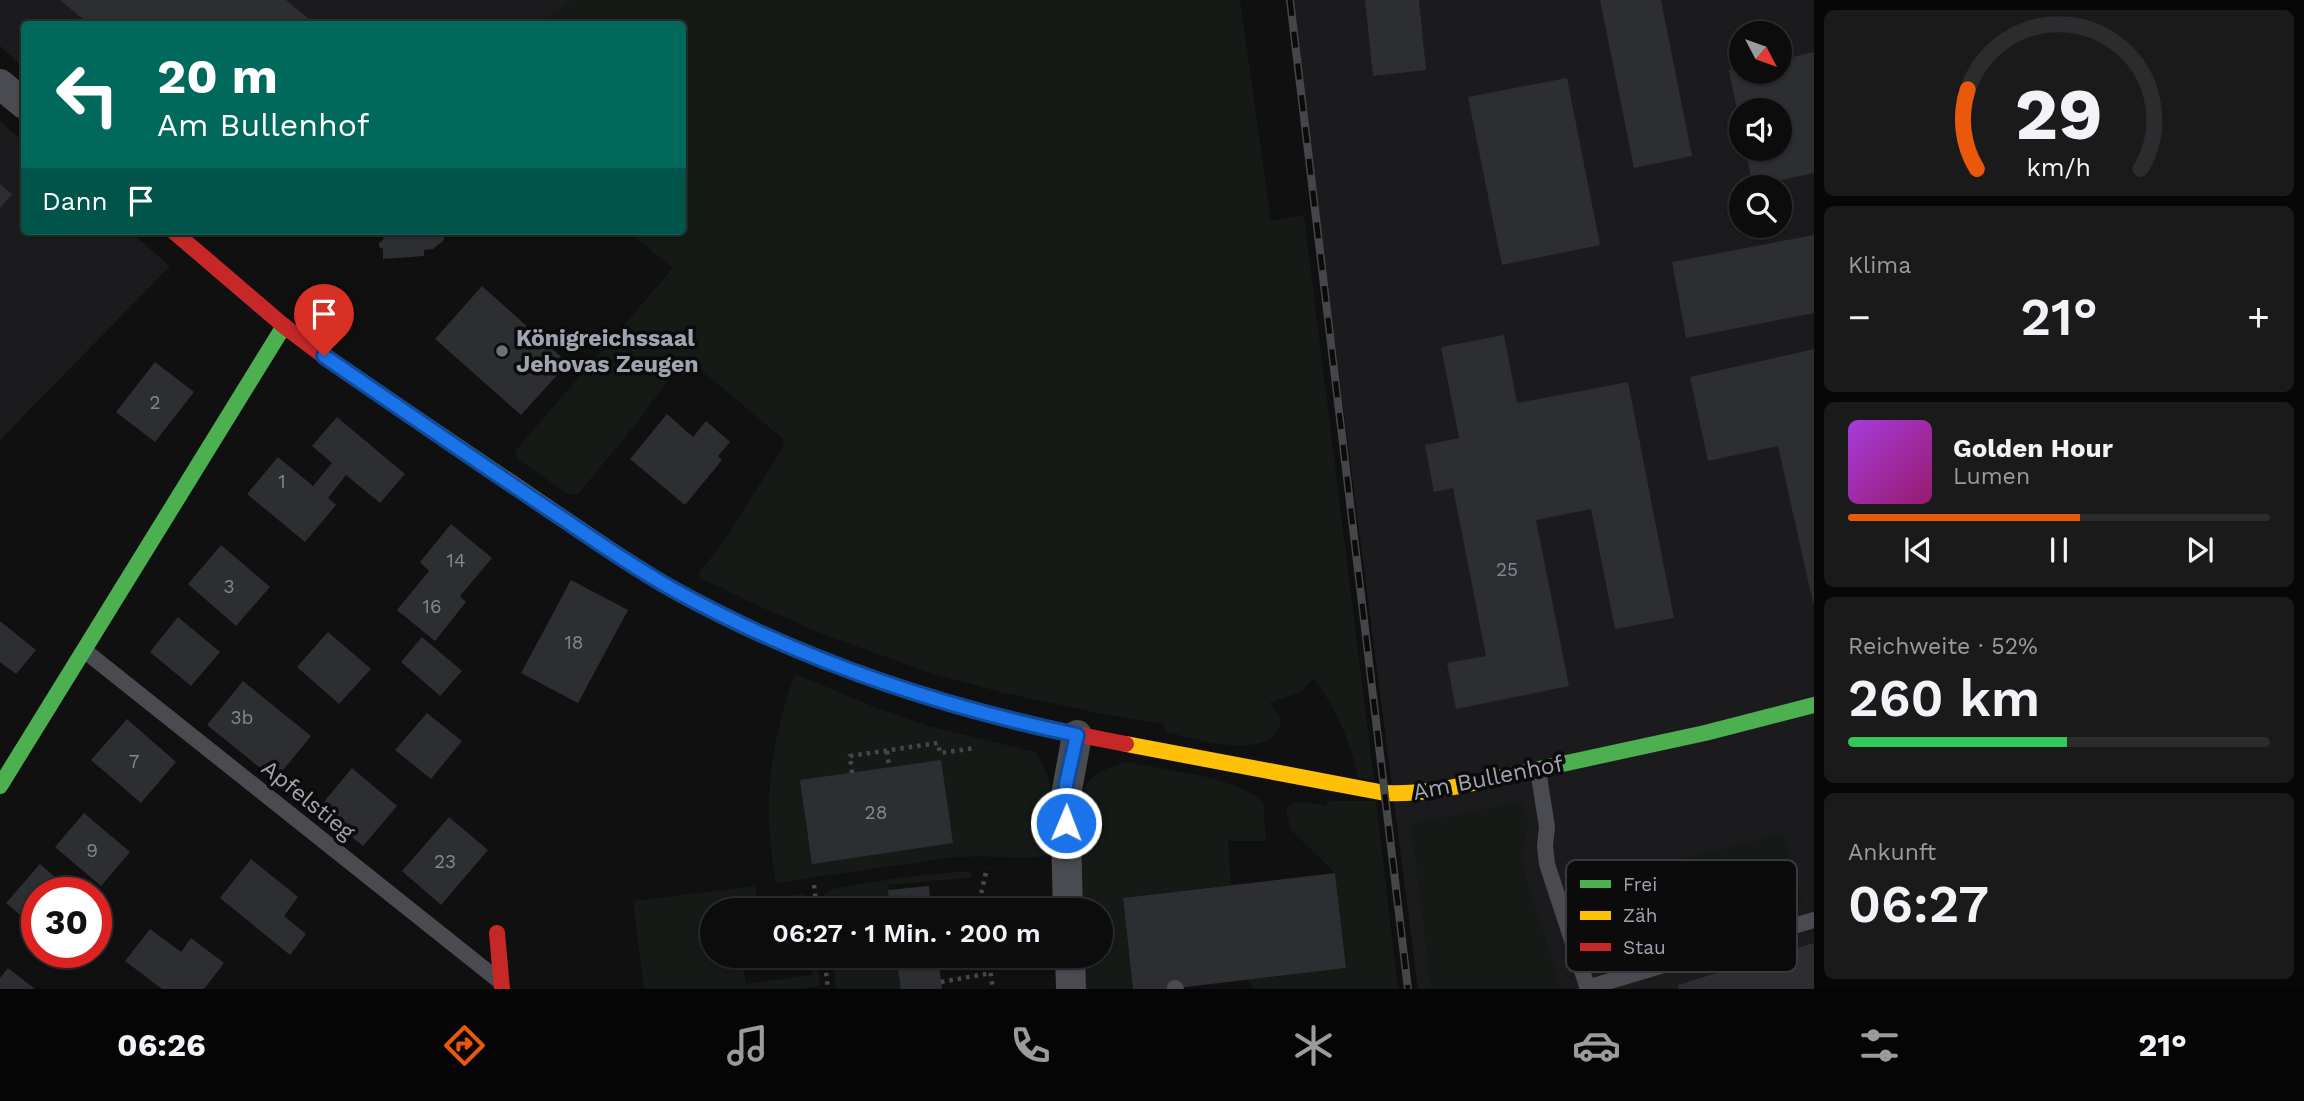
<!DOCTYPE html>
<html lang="de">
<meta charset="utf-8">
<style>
body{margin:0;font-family:"Work Sans",sans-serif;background:#1a1a1b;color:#f1f3f6;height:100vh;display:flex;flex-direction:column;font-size:26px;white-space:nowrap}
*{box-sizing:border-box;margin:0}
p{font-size:23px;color:#9a9b9d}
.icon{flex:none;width:38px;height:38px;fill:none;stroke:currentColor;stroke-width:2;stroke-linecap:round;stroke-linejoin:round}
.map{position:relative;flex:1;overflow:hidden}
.side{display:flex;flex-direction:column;gap:10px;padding:10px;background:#070707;width:490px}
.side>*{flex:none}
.banner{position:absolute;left:21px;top:21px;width:665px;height:214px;border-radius:7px;box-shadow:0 2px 5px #0004,0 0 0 2px #2c2c2e;background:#00695c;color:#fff;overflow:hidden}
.needle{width:46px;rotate:131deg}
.controls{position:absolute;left:1729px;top:21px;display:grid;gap:14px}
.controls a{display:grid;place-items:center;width:63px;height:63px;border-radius:50%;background:#0c0c0d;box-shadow:0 2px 5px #0004,0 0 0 2px #2c2c2e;font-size:35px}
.speed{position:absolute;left:21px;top:877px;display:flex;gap:14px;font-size:35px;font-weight:700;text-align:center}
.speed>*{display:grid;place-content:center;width:91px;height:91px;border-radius:50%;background:#0c0c0d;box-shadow:0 2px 5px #0004,0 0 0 2px #2c2c2e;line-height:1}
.speed .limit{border:10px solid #d22;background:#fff;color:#111}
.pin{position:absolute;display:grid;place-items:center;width:60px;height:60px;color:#fff;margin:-72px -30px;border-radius:50% 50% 50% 0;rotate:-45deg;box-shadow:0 0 7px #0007}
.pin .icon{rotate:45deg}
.me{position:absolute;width:77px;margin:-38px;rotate:1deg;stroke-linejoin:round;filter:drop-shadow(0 0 5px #0008)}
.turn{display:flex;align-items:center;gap:24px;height:147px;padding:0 21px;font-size:32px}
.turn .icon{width:91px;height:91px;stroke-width:2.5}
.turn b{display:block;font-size:49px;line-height:60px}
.then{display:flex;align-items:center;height:66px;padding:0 21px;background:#0003;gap:14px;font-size:26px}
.big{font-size:52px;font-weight:600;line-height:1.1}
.side .tile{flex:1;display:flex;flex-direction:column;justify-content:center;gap:10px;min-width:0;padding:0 24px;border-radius:10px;background:#1a1a1b}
.side .dial{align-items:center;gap:0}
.dial svg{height:182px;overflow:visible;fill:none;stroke:#2c2c2e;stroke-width:7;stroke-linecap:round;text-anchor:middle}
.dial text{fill:#f1f3f6;stroke:none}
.song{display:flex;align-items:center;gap:21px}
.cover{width:84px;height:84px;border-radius:10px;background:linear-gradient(135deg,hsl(280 70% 55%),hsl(320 70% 35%))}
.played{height:7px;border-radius:4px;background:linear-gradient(90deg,#ea580c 55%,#2c2c2e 55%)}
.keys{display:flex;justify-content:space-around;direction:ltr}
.heat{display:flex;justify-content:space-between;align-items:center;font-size:38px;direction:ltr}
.charge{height:10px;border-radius:5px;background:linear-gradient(90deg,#34c759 52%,#2c2c2e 0)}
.trip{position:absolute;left:700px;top:898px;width:413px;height:70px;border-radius:35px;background:#0c0c0d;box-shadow:0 2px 5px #0004,0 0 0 2px #2c2c2e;font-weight:600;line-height:70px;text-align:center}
.tab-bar{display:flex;height:112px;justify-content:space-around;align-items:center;background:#050505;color:#9a9b9d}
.tab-bar .icon{width:49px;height:49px}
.tab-bar .selected{color:#ea580c}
.tab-bar b{font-size:32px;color:#f1f3f6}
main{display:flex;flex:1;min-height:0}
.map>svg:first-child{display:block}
.built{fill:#1b1b1d;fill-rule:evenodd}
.green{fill:#151a17}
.building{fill:#2d2e31}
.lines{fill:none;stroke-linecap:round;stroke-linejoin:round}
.path{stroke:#46464b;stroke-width:4.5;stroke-dasharray:3.5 5;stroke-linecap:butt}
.lane{stroke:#4a4b50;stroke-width:16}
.street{stroke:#4a4b50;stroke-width:30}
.fast{stroke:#4caf50;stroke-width:16}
.slow{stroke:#ffc107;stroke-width:16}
.jam{stroke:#c62828;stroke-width:16}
.rail-casing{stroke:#454649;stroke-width:8}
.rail{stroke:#0b0b0c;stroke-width:5;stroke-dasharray:16;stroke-linecap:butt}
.route-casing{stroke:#114b97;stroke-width:18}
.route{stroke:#1a73e8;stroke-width:12}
.poi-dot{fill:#6e707a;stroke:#0b0b0c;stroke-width:2.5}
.labels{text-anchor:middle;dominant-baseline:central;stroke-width:7;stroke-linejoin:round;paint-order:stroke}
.number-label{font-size:19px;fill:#838692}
.poi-label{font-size:23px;font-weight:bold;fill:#a0a3b2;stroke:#0b0b0c;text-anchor:start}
.street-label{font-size:23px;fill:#a0a3b2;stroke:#0b0b0c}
.key{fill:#0b0b0c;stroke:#38393e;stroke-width:2}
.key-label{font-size:19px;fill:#a0a3b2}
</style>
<main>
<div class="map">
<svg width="1814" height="989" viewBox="0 0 1814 989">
<rect width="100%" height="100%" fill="#101011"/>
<path class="built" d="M0 0H574L538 24H24V68L0 46Z
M1291 0H1814V989H1418ZM1741 33H1780V72H1741ZM1741 110H1780V149H1741ZM1741 187H1780V226H1741Z
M0 121 24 142V231H129L170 266 0 440Z"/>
<path class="green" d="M574 0H1240L1271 221 1304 215 1374 780 1358 778C1350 742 1337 707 1313 679L1301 692 1269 703C1276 710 1285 719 1278 730 1260 760 1194 738 1165 732L1164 724 1112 716 1000 692 931 673 825 635 761 607 701 578 699 573 722 544 784 446 782 438 688 359 681 363 636 424 578 494H568L518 459 515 454 517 449 673 268 627 231H682V24H538Z
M795 674 877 708 928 726 1035 752C1058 780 1052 822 1053 856 1020 859 987 855 954 857L776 883C762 806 769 748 795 674Z
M1126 762C1160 769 1241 777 1263 803L1266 841H1228L1231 885 1123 898 1133 989H1084L1082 956H1101V910H1081L1078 812C1082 779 1096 771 1126 762Z
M1330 801H1376L1398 989H1253L1248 980 1346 968 1335 873 1291 830 1286 811C1293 797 1310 803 1324 806Z
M1520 801 1529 820 1520 857 1561 989H1431L1411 824Z
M1783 834 1803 902 1637 949H1625L1600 943 1580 882Z
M955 872H969L972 875 969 878 888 885 891 910H826L824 895 833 889 905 877Z
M755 886 758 910H712V956H741L746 984 813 975 810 956H816L820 986 796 989H644L633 901Z
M803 894 808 897 810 910H804L803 907 781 910V902L787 896Z
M832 956H897L902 989H836Z"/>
<path class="building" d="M60 0H286L315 24H89Z
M1365 0H1419L1426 70 1373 76Z
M1600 0H1661L1692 156 1634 168Z
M1814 52V173L1753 186 1745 149H1780V110H1741L1740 125 1729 70 1741 67V72H1780V60Z
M1567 78 1600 245 1502 265 1468 97Z
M0 184 12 194 0 208Z
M385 231H446L443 241 433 249 424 250V256L383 259V249L379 247V243L383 240Z
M1814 235V313L1686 338 1672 262Z
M482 286 568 363 521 415 435 339Z
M1504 335 1517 403 1628 382 1674 618 1615 629 1591 509 1536 520 1569 686 1456 709 1447 663 1486 656 1453 488 1434 492 1425 445 1459 438 1441 347Z
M1814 349V602L1813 603 1778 446 1708 461 1690 377Z
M155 362 194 392 155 442 116 412Z
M667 414 693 437 706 421 730 442 718 456 722 460 685 505 630 459Z
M337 417 405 474 380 503 346 475 328 498 336 505 305 542 247 494 278 457 313 486 332 463 312 446Z
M451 524 492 558 460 596 466 602 435 641 397 610 429 571 420 562Z
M221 545 270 587 236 626 188 584Z
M571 580 628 610 578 703 521 673Z
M178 617 220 652 191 686 150 652Z
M0 621 36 650 16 674 0 662Z
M328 632 371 669 339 704 297 667Z
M422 637 462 671 440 696 401 662Z
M243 681 311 736 275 780 207 725Z
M427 713 462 741 431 779 395 750Z
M127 719 176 762 141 803 91 760Z
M941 760 953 843 812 864 800 780Z
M352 768 397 806 363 846 318 809Z
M84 813 130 852 101 886 55 847Z
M449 817 488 850 441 905 402 871Z
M251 859 298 897 284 916 306 934 290 955 220 898Z
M40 864 70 890 67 892H37V929L6 903Z
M1335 873 1346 968 1169 989H1133L1123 898Z
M929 886 931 910H890L888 890Z
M150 929 181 952 191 938 224 963 204 989H162L125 961Z
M1814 943V989H1679L1678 985Z
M896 956H938L942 989H901Z
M8 968 35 989H0V978Z"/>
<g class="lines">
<path class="path" d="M887 751 889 767
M852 773 850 756 938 743 940 753 975 748
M814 885 817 910
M982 910 981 894 987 868
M824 956 828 989
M988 956 993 989
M941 982 991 973"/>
<path class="lane" d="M85 651 497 979
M1538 770 1547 827 1545 846 1547 864 1588 989
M1175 988 1176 989
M1587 988 1814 920"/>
<path class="street" d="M0 84 24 104
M1068 910 1065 801 1077 735
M1070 956 1071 989"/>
<path class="fast" d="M1502 777 1705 733 1814 705
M0 786 284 326"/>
<path class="slow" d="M432 429 646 574 684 595
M1126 744 1385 793C1425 795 1463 785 1502 777"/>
<path class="jam" d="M173 231 284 326 324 356 432 429
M684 595C819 671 974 716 1126 744
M497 933 502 989"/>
<defs>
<path id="rail" d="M1290 0 1408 989"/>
</defs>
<use href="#rail" class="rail-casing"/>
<use href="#rail" class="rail"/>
</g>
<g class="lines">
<defs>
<path id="route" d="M324 356C401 409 478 462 556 514 595 540 634 568 676 591 801 660 938 706 1077 735L1066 784V823"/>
</defs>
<use href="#route" class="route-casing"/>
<use href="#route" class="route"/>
</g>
<circle class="poi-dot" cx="502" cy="351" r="7"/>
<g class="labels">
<g class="number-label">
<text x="155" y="402">2</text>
<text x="282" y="481">1</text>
<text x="456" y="560">14</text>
<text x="1507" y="569">25</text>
<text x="229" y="586">3</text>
<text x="432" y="606">16</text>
<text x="574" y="642">18</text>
<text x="242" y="717">3b</text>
<text x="134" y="761">7</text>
<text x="876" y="812">28</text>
<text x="92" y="850">9</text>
<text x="445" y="861">23</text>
</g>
<g class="poi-label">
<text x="516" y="338">Königreichssaal<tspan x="516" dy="26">Jehovas Zeugen</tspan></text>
</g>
<g class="street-label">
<text transform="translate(1488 778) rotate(-11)">Am Bullenhof</text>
<text transform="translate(308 800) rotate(39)">Apfelstieg</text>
</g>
</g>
<rect x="1566" y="860" width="231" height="112" rx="10" class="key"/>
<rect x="1580" y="880" width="31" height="8" fill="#4caf50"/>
<rect x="1580" y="911" width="31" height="9" fill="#ffc107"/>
<rect x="1580" y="943" width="31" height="8" fill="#c62828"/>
<g class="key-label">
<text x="1623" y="891">Frei</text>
<text x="1623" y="922">Zäh</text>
<text x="1623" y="954">Stau</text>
</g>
</svg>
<div class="controls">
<a><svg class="needle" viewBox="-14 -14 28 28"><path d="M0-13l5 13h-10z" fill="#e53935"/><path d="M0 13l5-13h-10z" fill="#9a9b9d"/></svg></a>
<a><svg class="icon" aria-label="sound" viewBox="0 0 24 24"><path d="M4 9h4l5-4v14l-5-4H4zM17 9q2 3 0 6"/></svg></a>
<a><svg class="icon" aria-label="search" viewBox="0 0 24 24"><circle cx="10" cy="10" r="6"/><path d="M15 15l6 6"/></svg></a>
</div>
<div class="speed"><div class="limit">30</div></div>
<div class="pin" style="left:324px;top:356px;background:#d93025"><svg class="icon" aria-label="arrive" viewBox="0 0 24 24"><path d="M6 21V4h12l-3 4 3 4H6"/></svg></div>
<svg class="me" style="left:1066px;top:823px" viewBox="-20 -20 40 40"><circle r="17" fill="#1a73e8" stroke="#fff" stroke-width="3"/><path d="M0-11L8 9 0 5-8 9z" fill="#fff"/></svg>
<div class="trip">06:27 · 1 Min. · 200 m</div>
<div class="banner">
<div class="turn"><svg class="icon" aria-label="left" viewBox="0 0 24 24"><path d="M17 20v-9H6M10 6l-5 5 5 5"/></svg><div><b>20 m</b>Am Bullenhof</div></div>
<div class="then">Dann<svg class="icon" aria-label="arrive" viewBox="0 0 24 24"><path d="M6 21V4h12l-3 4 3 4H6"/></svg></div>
</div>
</div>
<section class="side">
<div class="tile dial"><svg viewBox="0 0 100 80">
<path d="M14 69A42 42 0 1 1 86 69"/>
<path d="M14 69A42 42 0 0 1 10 34" stroke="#ea580c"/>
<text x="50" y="56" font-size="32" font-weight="700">29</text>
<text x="50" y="72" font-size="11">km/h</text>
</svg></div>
<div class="tile"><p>Klima</p>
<div class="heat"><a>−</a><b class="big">21°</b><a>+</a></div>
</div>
<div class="tile">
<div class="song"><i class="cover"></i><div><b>Golden Hour</b><p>Lumen</p></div></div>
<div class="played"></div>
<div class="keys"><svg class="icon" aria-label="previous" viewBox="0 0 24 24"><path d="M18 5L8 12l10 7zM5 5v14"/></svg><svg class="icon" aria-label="pause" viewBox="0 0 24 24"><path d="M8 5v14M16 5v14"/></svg><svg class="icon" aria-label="next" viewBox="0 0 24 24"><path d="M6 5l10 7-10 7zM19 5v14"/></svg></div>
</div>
<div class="tile"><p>Reichweite · 52%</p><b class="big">260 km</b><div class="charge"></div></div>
<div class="tile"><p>Ankunft</p><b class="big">06:27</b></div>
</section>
</main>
<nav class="tab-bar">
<b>06:26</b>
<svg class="icon selected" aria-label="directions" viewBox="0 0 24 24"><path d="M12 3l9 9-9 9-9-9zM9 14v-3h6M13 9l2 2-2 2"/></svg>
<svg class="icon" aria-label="music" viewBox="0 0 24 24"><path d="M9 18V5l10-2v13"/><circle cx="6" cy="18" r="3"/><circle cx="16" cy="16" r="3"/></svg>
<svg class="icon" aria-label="phone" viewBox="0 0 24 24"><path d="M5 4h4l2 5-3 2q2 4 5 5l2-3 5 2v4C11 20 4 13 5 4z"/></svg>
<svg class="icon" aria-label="climate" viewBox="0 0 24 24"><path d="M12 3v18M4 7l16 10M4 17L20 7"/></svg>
<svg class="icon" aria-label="car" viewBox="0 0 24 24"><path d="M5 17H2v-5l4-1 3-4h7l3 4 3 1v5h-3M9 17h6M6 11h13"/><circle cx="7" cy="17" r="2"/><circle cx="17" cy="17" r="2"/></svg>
<svg class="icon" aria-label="filters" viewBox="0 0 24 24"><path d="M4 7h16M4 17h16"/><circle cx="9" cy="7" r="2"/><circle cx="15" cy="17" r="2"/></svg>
<b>21°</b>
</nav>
